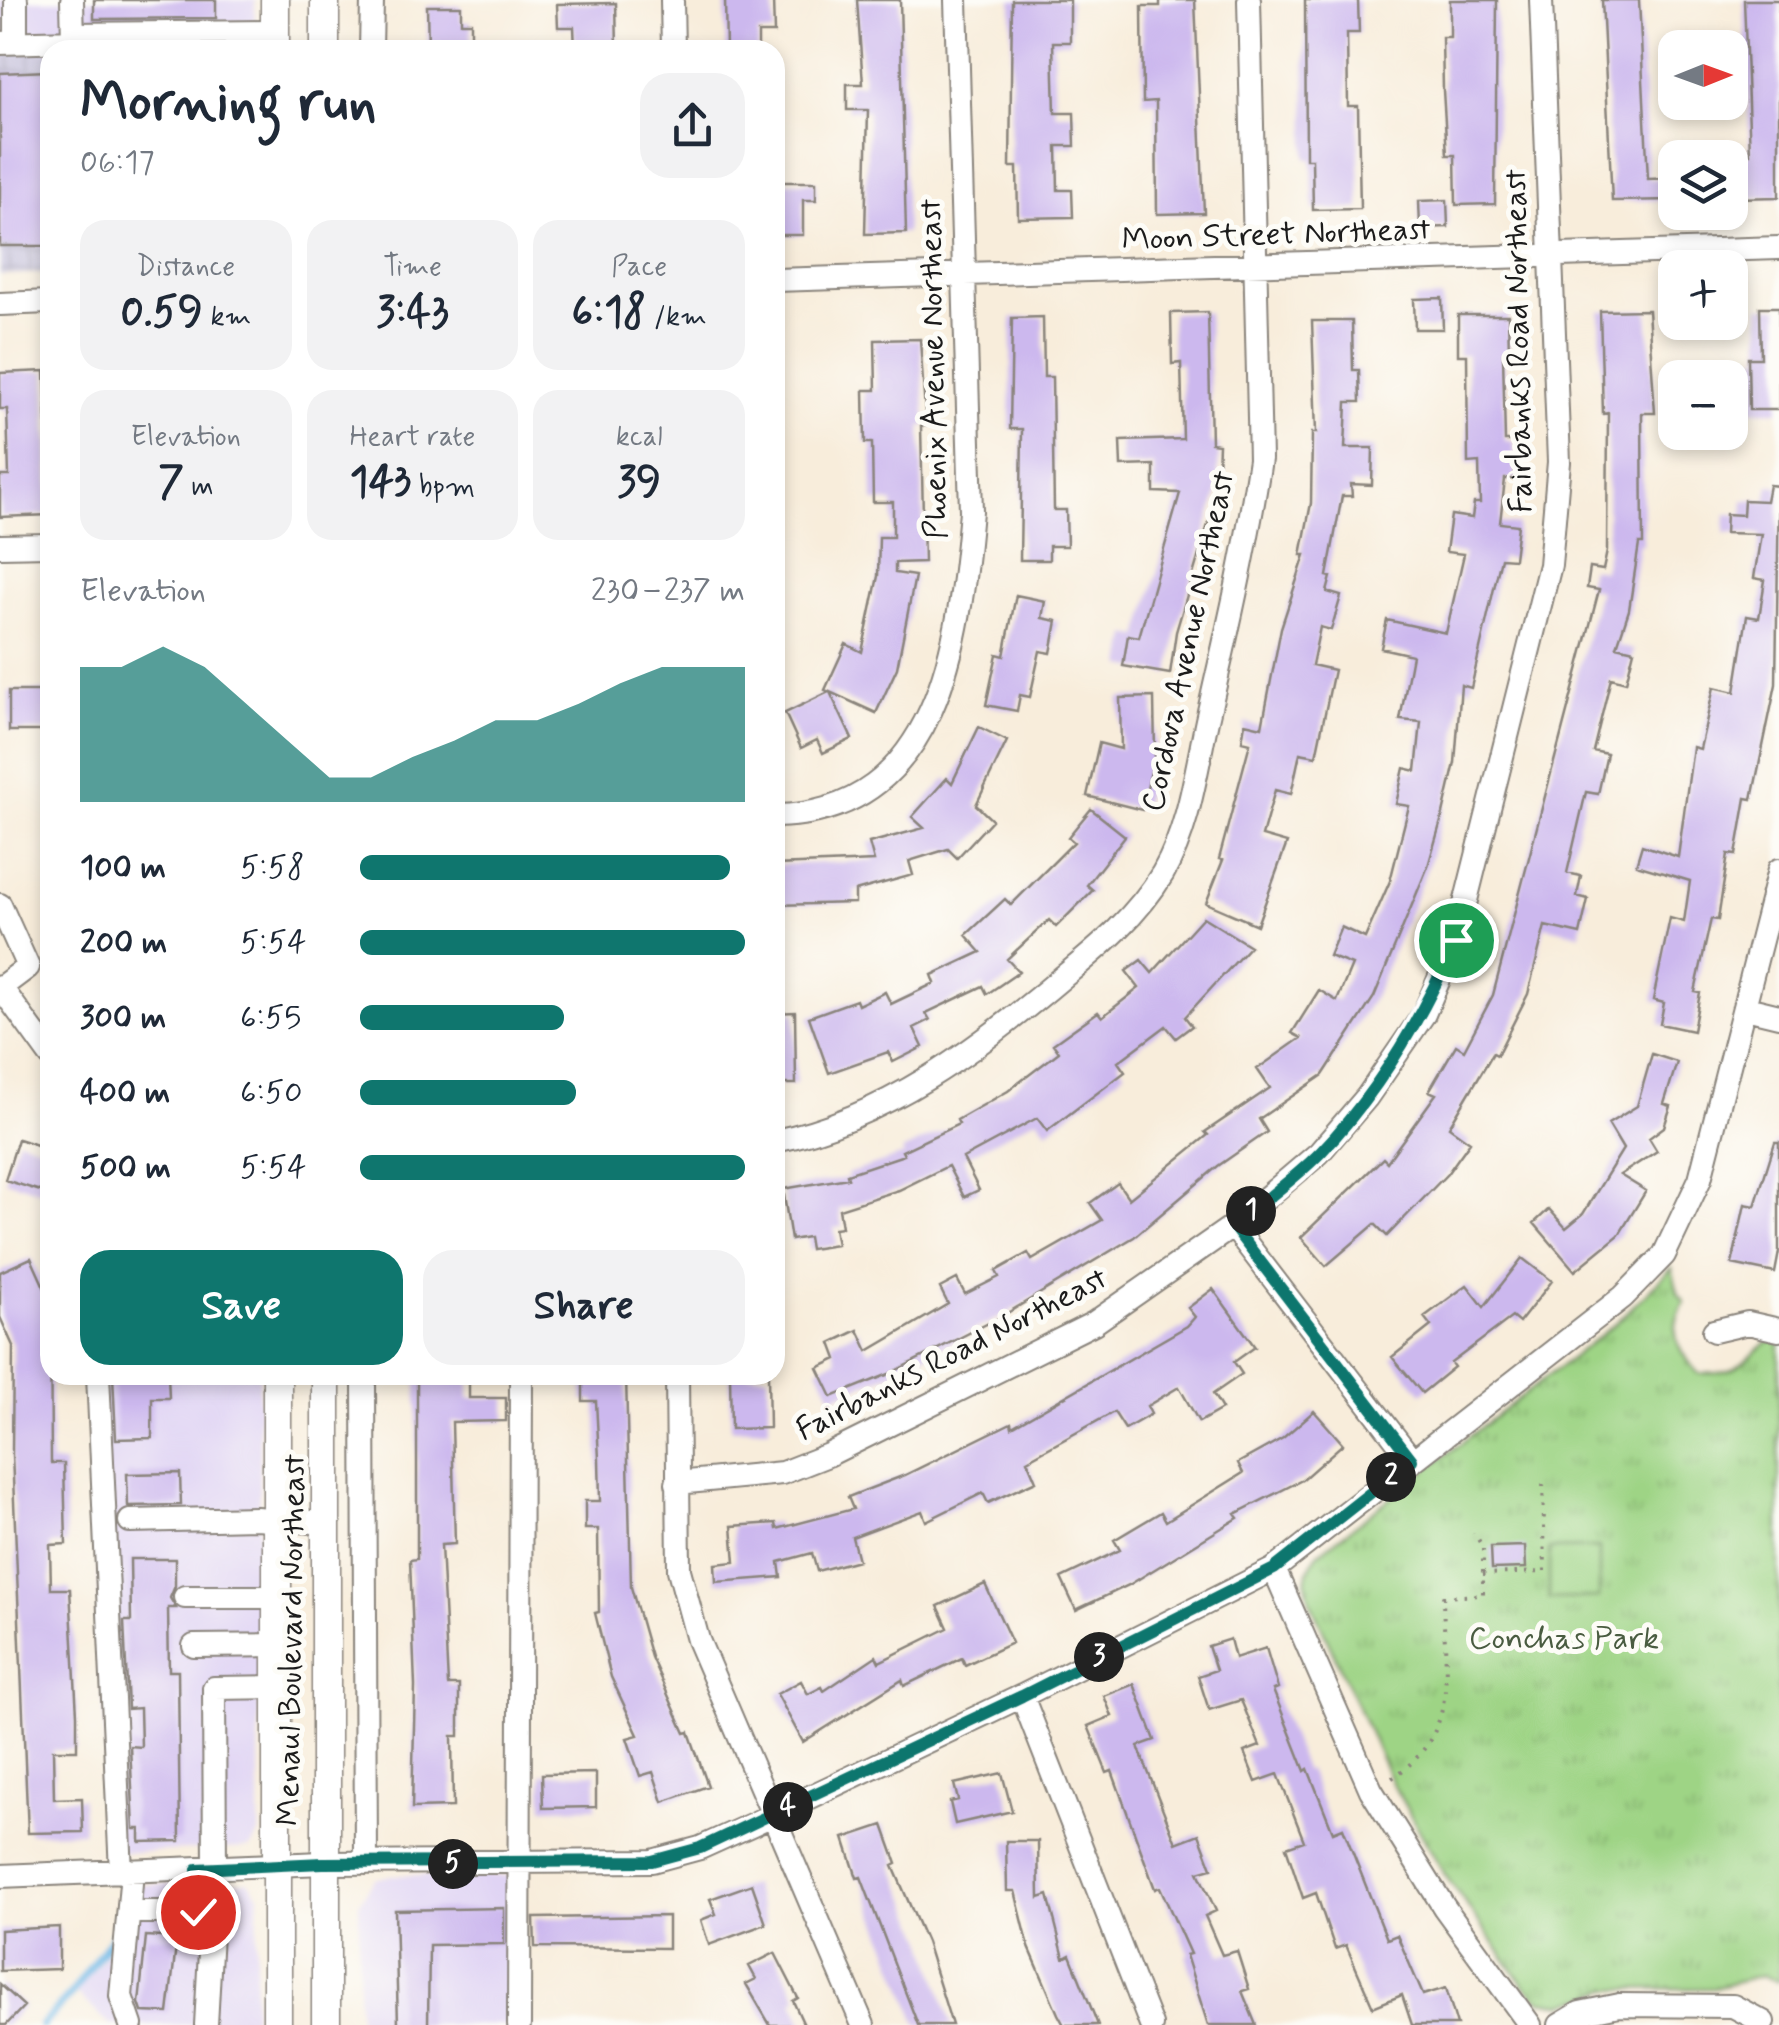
<!DOCTYPE html>
<meta charset="utf-8">
<style>
:root{--surface:#fff;--page:#f2f2f3;--text:#1f2937;--muted:#747a83;--accent:#0f766e}
body{margin:0;font-family:Mynerve,sans-serif;background:var(--page);color:var(--text);height:100vh;display:flex;flex-direction:column;font-size:38px;white-space:nowrap}
*{box-sizing:border-box;margin:0}
p{font-size:32px;color:var(--muted)}
.icon{flex:none;width:55px;height:55px;fill:none;stroke:currentColor;stroke-width:2;stroke-linecap:round;stroke-linejoin:round}
.map{position:relative;flex:1;overflow:hidden}
.drawer{position:absolute;left:40px;top:40px;width:745px;height:1345px;display:flex;flex-direction:column;background:var(--surface);border-radius:30px;box-shadow:0 5px 15px #0003}
.drawer>*{flex:none}
.needle{width:65px;rotate:89deg}
.tools{position:absolute;left:1658px;top:30px;display:grid;gap:20px}
.tools a{display:grid;place-items:center;width:90px;height:90px;border-radius:20px;background:var(--surface);box-shadow:0 5px 15px #0003;font-size:50px}
.pin{position:absolute;display:grid;place-items:center;width:85px;height:85px;color:#fff;margin:-42px;border:5px solid #fff;border-radius:50%;box-shadow:0 2px 10px #0007}
.km{position:absolute;width:50px;height:50px;margin:-25px;border-radius:50%;background:#222;color:#fff;font-size:28px;line-height:50px;text-align:center}
.round{display:grid;place-items:center;flex:none;width:105px;height:105px;border-radius:30px;background:var(--page)}
.summary{display:flex;align-items:center;justify-content:space-between;height:170px;padding:0 40px}
h1{font-size:55px;font-weight:800;line-height:75px}
.stats{display:grid;grid-template-columns:repeat(3,1fr);gap:15px;height:170px;padding:10px 40px}
.stats div{display:grid;align-content:center;border-radius:25px;background:var(--page);text-align:center}
.stats b{font-size:42px;font-weight:800}
.stats small{font-size:28px;font-weight:400}
.stats p{font-size:28px}
.chart{height:280px;padding:20px 40px}
.chart p{display:flex;justify-content:space-between}
.chart svg{width:100%;height:180px;margin-top:10px;fill:var(--accent);opacity:.7}
.action{display:flex;gap:20px;margin-top:auto;padding:20px 40px}
.action a{flex:1;height:115px;border-radius:30px;background:var(--accent);color:#fff;font-size:40px;font-weight:800;line-height:115px;text-align:center}
.action a+a{background:var(--page);color:var(--text)}
ul{padding:0 40px;list-style:none;font-size:32px}
li{display:grid;grid-template-columns:160px 120px 1fr;align-items:center;height:75px}
li i{height:25px;border-radius:12px;background:var(--accent)}
.map>svg:first-child{display:block}
.built{fill:#e0d4f4}
.industrial{fill:url(#industrial-grid)}
.grass{fill:url(#grass-tufts);stroke:#5d7850;stroke-width:2.5}
.garden{fill:#9ed485;stroke:#5d7850;stroke-width:2.5}
.lines{fill:none;stroke-linecap:round;stroke-linejoin:round}
.stream{stroke:#6cb6e5;stroke-width:8}
.building{fill:#ccb8ee}
.minor-casing{stroke:#8a847c;stroke-width:26}
.major-casing{stroke:#8a847c;stroke-width:31}
.path{stroke:#8a847c;stroke-width:4;stroke-dasharray:2.5 8;stroke-linecap:butt}
.minor{stroke:#fff;stroke-width:22}
.major{stroke:#fff;stroke-width:28}
.route-casing{stroke:#fff;stroke-width:20}
.route{stroke:#0f766e;stroke-width:12}
.labels{text-anchor:middle;stroke-width:10;stroke-linejoin:round;paint-order:stroke}
.street-label{font-size:32px;fill:#1c1c1c;stroke:#fdfcf7}
.park-label{font-size:32px;fill:#4a5c41;stroke:#fdfcf7}
</style>
<div class="map">
<svg width="1779" height="2025" viewBox="0 0 1779 2025">
<defs>
<pattern id="industrial-grid" width="8" height="8" patternUnits="userSpaceOnUse" patternTransform="scale(2.5)"><rect width="8" height="8" fill="#c4c0db"/><path d="M0 4h8M4 0v8" fill="none" stroke="#a8a4bb"/></pattern>
<pattern id="grass-tufts" width="24" height="20" patternUnits="userSpaceOnUse" patternTransform="scale(2.5)"><rect width="24" height="20" fill="#9ed485"/><path d="M3 7l-1-3M5 7V3M7 7l1-3M15 17l-1-3M17 17v-4M19 17l1-3" fill="none" stroke="#88b572"/></pattern>
</defs>
<rect width="100%" height="100%" fill="#fdfcf7"/>
<filter id="ink" filterUnits="userSpaceOnUse"><feTurbulence type="fractalNoise" baseFrequency=".01" numOctaves="2"/><feDisplacementMap in="SourceGraphic" scale="20" xChannelSelector="R" yChannelSelector="G"/><feConvolveMatrix kernelMatrix="1 2 1 2 8 2 1 2 1" color-interpolation-filters="sRGB"/></filter>
<filter id="wash" filterUnits="userSpaceOnUse"><feTurbulence type="fractalNoise" baseFrequency=".0048" numOctaves="4" result="noise"/><feDisplacementMap in="SourceGraphic" scale="40" xChannelSelector="R" yChannelSelector="G"/><feGaussianBlur stdDeviation="2.25" result="paint"/><feColorMatrix in="noise" values="0 0 0 0 0 0 0 0 0 0 0 0 0 0 0 0 0 1.4 0 .05"/><feComposite in="paint" operator="in"/></filter>
<g filter="url(#wash)">
<rect width="100%" height="100%" fill="#f8eddb"/>
<path class="built" d="M0,0H255L254,50L0,53Z
M91,1375H259V1834L250,1848L109,1853Z
M392,1875L515,1876L514,2025H358L359,1902L375,1879Z
M249,1881L259,1895L253,2025H111L76,1994L125,1929L124,1885Z"/>
<path class="industrial" d="M50,51V273L0,275V53Z"/>
<path class="grass" d="M1672,1268L1678,1293L1685,1302C1667,1330 1677,1350 1698,1373C1739,1376 1738,1365 1768,1342H1779V1981L1762,1976L1714,1988L1609,1989L1564,2004L1540,2000L1524,1985L1445,1875L1393,1785L1310,1601C1304,1581 1305,1571 1318,1554L1614,1325Z"/>
<path class="garden" d="M1599,1548V1598L1549,1599V1549Z"/>
<g class="lines">
<path class="stream" d="M42,2025L73,1992L119,1927"/>
</g>
<g id="blocks">
<path class="building" d="M94,0H216V18L94,19Z
M725,0H773L774,33H758V50H726Z
M857,0H900L906,233L865,234L868,110H847V84H863Z
M1012,0H1070V42H1053L1055,113H1074L1075,146H1057L1058,190H1072L1073,217L1018,218L1017,167H1010Z
M1160,0H1195L1204,213L1157,214L1156,101L1143,102L1142,6H1160Z
M1305,0H1358L1359,33H1347L1348,106H1358L1360,209L1313,210L1312,159H1306Z
M1450,0H1497L1495,204L1456,205L1455,155H1447L1443,90L1442,37H1450Z
M1602,0H1639L1648,179L1675,178V200L1612,201Z
M1744,0H1779V197L1736,198V154H1750Z
M616,3L617,50H575L574,27H558L557,4Z
M427,6H461V22H471V48H428Z
M48,71V246H0V73Z
M775,182H816V200H803V235H775Z
M1447,200L1448,227L1420,228L1419,201Z
M1442,298L1443,329H1415L1414,299Z
M1760,307H1779V410H1749L1748,358H1761Z
M1648,310L1655,413H1642L1643,544H1639L1629,610L1617,646L1634,650L1626,682L1611,678L1593,751L1607,754L1598,794L1586,792L1567,873L1581,876L1577,896L1588,899L1580,934L1545,926L1528,994L1497,1055L1493,1053L1449,1127L1470,1142L1447,1174L1387,1236L1375,1224L1326,1266L1301,1237L1383,1158L1387,1162L1436,1094L1429,1091L1456,1045L1464,1050L1493,995L1599,590L1587,588L1590,568L1603,570L1607,551L1608,413L1603,414L1600,311Z
M1208,312L1211,443L1219,444L1217,494L1176,632L1170,674L1123,666L1128,635L1139,637L1180,493L1154,492V465L1121,466L1120,441L1183,439L1181,363L1172,364L1171,313Z
M1458,315H1508L1509,354H1503L1505,441H1514L1515,479H1505L1500,523L1518,525L1514,559L1501,558L1471,688L1461,685L1455,763L1443,814L1428,866L1374,997L1323,1075L1259,1119L1267,1132L1218,1166L1134,1237L1004,1315L889,1374L832,1397L818,1368L837,1359L831,1343L858,1330L868,1351L948,1304L940,1288L957,1279L965,1294L999,1277L996,1271L1028,1253L1032,1260L1102,1220L1090,1203L1118,1183L1129,1199L1208,1135L1205,1132L1270,1088L1257,1069L1301,1038L1292,1033L1319,990L1337,1001L1352,965L1329,956L1341,927L1365,938L1390,881L1409,806L1396,804L1404,768L1416,771L1421,722L1400,720L1412,655L1381,648L1387,620L1446,633L1464,554L1446,552L1451,515L1472,518L1474,503H1480L1479,462L1468,463L1467,355H1458Z
M1043,317L1044,377H1052L1054,510H1066L1067,546H1049V560H1020L1022,429H1010L1012,318Z
M1312,321H1352L1353,370H1359L1360,402H1347L1345,448H1373L1372,485L1351,484L1352,496H1342L1327,576L1331,577L1327,592L1341,596L1331,630L1320,627L1312,665L1334,670L1316,756L1300,753L1291,794L1275,790L1262,836L1287,843L1257,925L1206,903L1223,860L1219,859L1250,743L1242,741L1245,723L1262,727L1281,628L1305,555H1301L1311,503L1312,433H1316Z
M920,339L926,426H921L924,562L895,563V573L915,576L897,668L876,713L830,692L852,739L823,753L817,740L801,748L785,713L829,692L825,690L846,644L862,652L878,576L879,537H893V502H873L872,443H865L864,390H876L875,340Z
M45,371L50,515L0,517V476H9L7,409H0V373Z
M1769,485L1779,486L1776,684L1752,799L1746,798L1736,855L1728,854L1718,920L1711,919L1695,992L1700,993L1693,1031L1660,1024L1664,1003L1653,1000L1670,918L1684,922L1690,881L1636,865L1642,845L1678,857L1693,747L1700,749L1714,687L1735,692L1747,616L1759,618L1765,580L1754,578L1761,534L1725,533L1726,514L1743,515L1744,500L1766,501Z
M1016,595L1045,601L1042,618L1057,621L1051,653L1040,651L1030,697L1020,695L1017,711L986,705L997,654L1004,656Z
M9,691H50V731H9Z
M1154,697L1155,754L1142,810L1087,796L1099,743L1121,749L1120,698Z
M979,727L1007,741L976,805L992,820L957,858L948,849L909,861L913,875L855,891V903L775,905V865L874,861L869,843L924,828L912,817L947,778L952,783Z
M1091,809L1125,836L1087,885L1093,890L1056,927L1049,920L1007,959L1019,972L987,994L983,986L926,1013L930,1020L914,1028L923,1047L893,1062L888,1052L829,1073L809,1017L856,1000L858,1005L885,992L891,1004L935,983L932,975L981,952L966,935L1005,899L1011,905L1074,842L1068,837Z
M1203,917L1250,946L1185,1017L1192,1026L1176,1038L1166,1026L1118,1062L1125,1072L1047,1131L1037,1118L963,1158L979,1190L964,1197L948,1166L899,1190L839,1209L842,1227L834,1228L837,1245L810,1249L808,1237L791,1240L783,1189L848,1178L847,1174L904,1155L902,1151L959,1124L957,1120L1008,1091L1059,1052L1053,1044L1098,1012L1102,1017L1139,988L1126,971L1141,960L1152,973Z
M795,1012L796,1084H775V1013Z
M1652,1054L1677,1062L1664,1104L1671,1106L1664,1127L1649,1138L1657,1151L1620,1175L1646,1191L1619,1235L1575,1271L1534,1223L1549,1209L1566,1228L1583,1214L1623,1149L1608,1124L1637,1106Z
M18,1139L50,1149V1194L5,1180Z
M1775,1142H1779V1252L1775,1273L1732,1264L1745,1204L1755,1206Z
M31,1258L50,1300L51,1463H64L66,1544L50,1545L51,1589H70L77,1715V1750H53L54,1799L82,1798L83,1832L28,1833L12,1454L13,1346L0,1317V1272Z
M1522,1258L1552,1281L1519,1323L1512,1317L1451,1363L1454,1367L1422,1393L1392,1357L1431,1326L1424,1317L1467,1285L1484,1307Z
M1213,1289L1255,1347L1234,1362L1242,1374L1213,1394L1222,1409L1199,1422L1179,1387L1147,1406L1151,1414L1125,1429L1114,1412L1027,1460L1036,1481L988,1503L983,1493L926,1521L922,1511L852,1537L858,1560L817,1571L812,1553L779,1562L781,1577L716,1582L715,1564L735,1562L732,1526L776,1523L777,1529L853,1509L848,1497L905,1475L1011,1423L1012,1427L1187,1326L1195,1317L1188,1308Z
M113,1375H168L169,1398H152V1438L116,1439Z
M417,1375H469V1398H506V1421L452,1422L455,1544L441,1545L448,1685H459V1736H452L453,1807L412,1808L415,1686L410,1560L417,1559Z
M583,1375H626L631,1587L651,1657L685,1733L689,1732L708,1786L663,1802L653,1772L640,1776L627,1738L638,1735L611,1677L595,1613L599,1612L598,1529H585V1501H600L599,1459L596,1401H583Z
M730,1375H768L769,1428L731,1429Z
M1314,1411L1343,1444L1302,1480L1235,1514L1238,1518L1129,1585L1076,1610L1061,1578L1120,1550L1114,1540L1161,1512L1166,1521L1243,1473L1238,1463L1283,1438Z
M180,1473L181,1505L128,1506L127,1474Z
M1525,1546L1526,1568L1492,1569L1491,1547Z
M130,1559H175V1586L170,1598L176,1608H168L169,1671H178L180,1841L140,1842V1829H134L130,1746L141,1747L140,1708L128,1709L124,1621H131Z
M985,1584L1012,1643L965,1665L962,1658L904,1686L902,1680L803,1742L777,1694L801,1681L808,1694L822,1687L824,1691L876,1656L879,1662L948,1628L938,1606Z
M1230,1639L1235,1658L1266,1648L1278,1688L1273,1690L1305,1771L1308,1769L1333,1832L1343,1828L1387,1939L1397,1935L1423,1995L1446,1988L1457,2025H1412L1402,1995L1373,2007L1346,1945L1335,1949L1316,1893L1303,1898L1286,1847L1304,1841L1278,1774L1256,1782L1244,1752L1260,1746L1241,1700L1209,1710L1198,1676L1216,1670L1208,1646Z
M1134,1684L1155,1740L1138,1746L1176,1843L1199,1834L1212,1868L1198,1872L1216,1911L1205,1916L1222,1955L1237,1951L1249,1989L1242,1991L1256,2025H1208L1186,1955L1190,1954L1160,1887L1155,1889L1112,1771L1107,1773L1088,1726L1112,1716L1104,1696Z
M596,1773V1807L543,1808L542,1774Z
M1002,1773L1012,1811L955,1824L950,1802L958,1800L954,1784Z
M883,1825L897,1864L893,1866L926,1942L952,2025H918L861,1877L857,1878L844,1838Z
M1006,1841H1038L1039,1898L1048,1895L1064,1958L1070,1955L1098,2025H1064L1058,2014L1029,1947L1015,1891H1007Z
M752,1884L766,1924L709,1945L701,1920L716,1914L710,1899Z
M504,1908V1944L429,1945L428,2025H398L395,1910Z
M668,1916V1948L535,1947L534,1918Z
M59,1927V1969L0,1971V1930Z
M146,1936L177,1938L168,2013L142,2012L139,2003Z
M775,1953L798,1998L793,2001L804,2025H770L746,1984L756,1979L749,1966Z
M0,1984L24,2006L6,2025H0Z"/>
</g>
</g>
<g filter="url(#ink)">
<use href="#blocks" fill-opacity="0" stroke="#8a847c" stroke-width="2.5"/>
<g class="lines">
<defs>
<path id="minor" d="M16,0V42
M672,0L673,50
M72,34L275,32
M0,43L73,41L72,0
M371,50L372,0
M775,280L1779,248
M0,304L50,302
M0,546L50,545
M775,816C940,814 960,638 971,511L956,0
M0,905L28,967L0,988
M0,986L50,1055
M1746,1008L1779,1016
M775,1141C885,1119 979,1048 1063,977C1100,947 1138,915 1163,873C1189,828 1196,771 1207,720C1227,633 1247,547 1260,459L1249,0
M1233,1226L1412,1460
M1714,1331L1748,1323L1779,1330
M98,1375L121,1872
M364,1375L366,1863
M677,1375L679,1570L698,1640L863,2025
M677,1483L782,1473L828,1455L1094,1323L1233,1226L1319,1153L1367,1097L1424,1014L1456,940L1550,565L1559,462L1541,0
M130,1521L256,1518L328,1523
M1274,1569L1371,1790L1444,1907L1530,2025
M185,1597H278
M194,1646L278,1645
M1022,1696L1151,2025
M215,1868L214,1688L278,1687
M197,1869L198,1912L211,1933L206,2025
M0,1876L323,1863L652,1861L700,1848L751,1825L1022,1696L1274,1569L1623,1297L1664,1255L1700,1179L1779,870
M130,1912H198
M131,2025L121,1996L132,1872
M519,2025L521,1375
M1560,2025L1580,2013L1619,2005L1733,2006L1763,2022"/>
<path id="major" d="M275,50V0
M325,50V0
M277,2025V1375
M326,2025V1375"/>
</defs>
<use href="#minor" class="minor-casing"/>
<use href="#major" class="major-casing"/>
<path class="path" d="M1483,1574L1545,1572L1543,1480
M1392,1778C1462,1732 1444,1670 1443,1597L1483,1595V1547L1474,1533"/>
<use href="#minor" class="minor"/>
<use href="#major" class="major"/>
</g>
</g>
<g class="lines" filter="url(#ink)">
<defs>
<path id="route" d="M198,1912L197,1869L323,1863L652,1861L700,1848L1022,1696L1274,1569L1412,1460L1233,1226C1262,1202 1295,1179 1321,1152C1380,1090 1422,1018 1456,940"/>
</defs>
<use href="#route" class="route-casing"/>
<use href="#route" class="route"/>
</g>
<g class="labels">
<g class="street-label">
<text transform="translate(1276 233) rotate(-2)" y="11">Moon Street Northeast</text>
<text transform="translate(1517 341) rotate(-91)" y="11">Fairbanks Road Northeast</text>
<text transform="translate(932 369) rotate(-91)" y="11">Phoenix Avenue Northeast</text>
<text transform="translate(1187 641) rotate(-78)" y="11">Cordova Avenue Northeast</text>
<text transform="translate(951 1353) rotate(-27)" y="11">Fairbanks Road Northeast</text>
<text transform="translate(290 1640) rotate(-89)" y="11">Menaul Boulevard Northeast</text>
</g>
<g class="park-label">
<text x="1564" y="1648">Conchas Park</text>
</g>
</g>
</svg>
<div class="tools">
<a><svg class="needle" viewBox="-14 -14 28 28"><path d="M0-13l5 13h-10z" fill="#e53935"/><path d="M0 13l5-13h-10z" fill="#747a83"/></svg></a>
<a><svg class="icon" aria-label="layers" viewBox="0 0 24 24"><path d="M12 4l9 5-9 5-9-5zM3 14l9 5 9-5"/></svg></a>
<a>+</a>
<a>−</a>
</div>
<div class="pin" style="left:1456px;top:940px;background:#1e9e55"><svg class="icon" aria-label="arrive" viewBox="0 0 24 24"><path d="M6 21V4h12l-3 4 3 4H6"/></svg></div>
<div class="pin" style="left:198px;top:1912px;background:#d93025"><svg class="icon" aria-label="check" viewBox="0 0 24 24"><path d="M5 12l5 5 9-10"/></svg></div>
<b class="km" style="left:1251px;top:1211px">1</b>
<b class="km" style="left:1391px;top:1477px">2</b>
<b class="km" style="left:1099px;top:1657px">3</b>
<b class="km" style="left:788px;top:1807px">4</b>
<b class="km" style="left:453px;top:1864px">5</b>
<section class="drawer">
<div class="summary"><div><h1>Morning run</h1><p>06:17</p></div><a class="round"><svg class="icon" aria-label="share" viewBox="0 0 24 24"><path d="M12 15V3M7 8l5-5 5 5M5 13v7h14v-7"/></svg></a></div>
<div class="stats">
<div><p>Distance</p><b>0.59<small> km</small></b></div>
<div><p>Time</p><b>3:43</b></div>
<div><p>Pace</p><b>6:18<small> /km</small></b></div>
</div>
<div class="stats">
<div><p>Elevation</p><b>7<small> m</small></b></div>
<div><p>Heart rate</p><b>143<small> bpm</small></b></div>
<div><p>kcal</p><b>39</b></div>
</div>
<div class="chart"><p><span>Elevation</span>230–237 m</p>
<svg viewBox="0 0 160 44" preserveAspectRatio="none"><path d="M0 44V11L10 11L20 6L30 11L40 20L50 29L60 38L70 38L80 33L90 29L100 24L110 24L120 20L130 15L140 11L150 11L160 11V44z"/></svg>
</div>
<ul>
<li><b>100 m</b>5:58<i style="width:96%"></i></li>
<li><b>200 m</b>5:54<i style="width:100%"></i></li>
<li><b>300 m</b>6:55<i style="width:53%"></i></li>
<li><b>400 m</b>6:50<i style="width:56%"></i></li>
<li><b>500 m</b>5:54<i style="width:100%"></i></li>
</ul>
<div class="action"><a>Save</a><a>Share</a></div>
</section>
</div>
